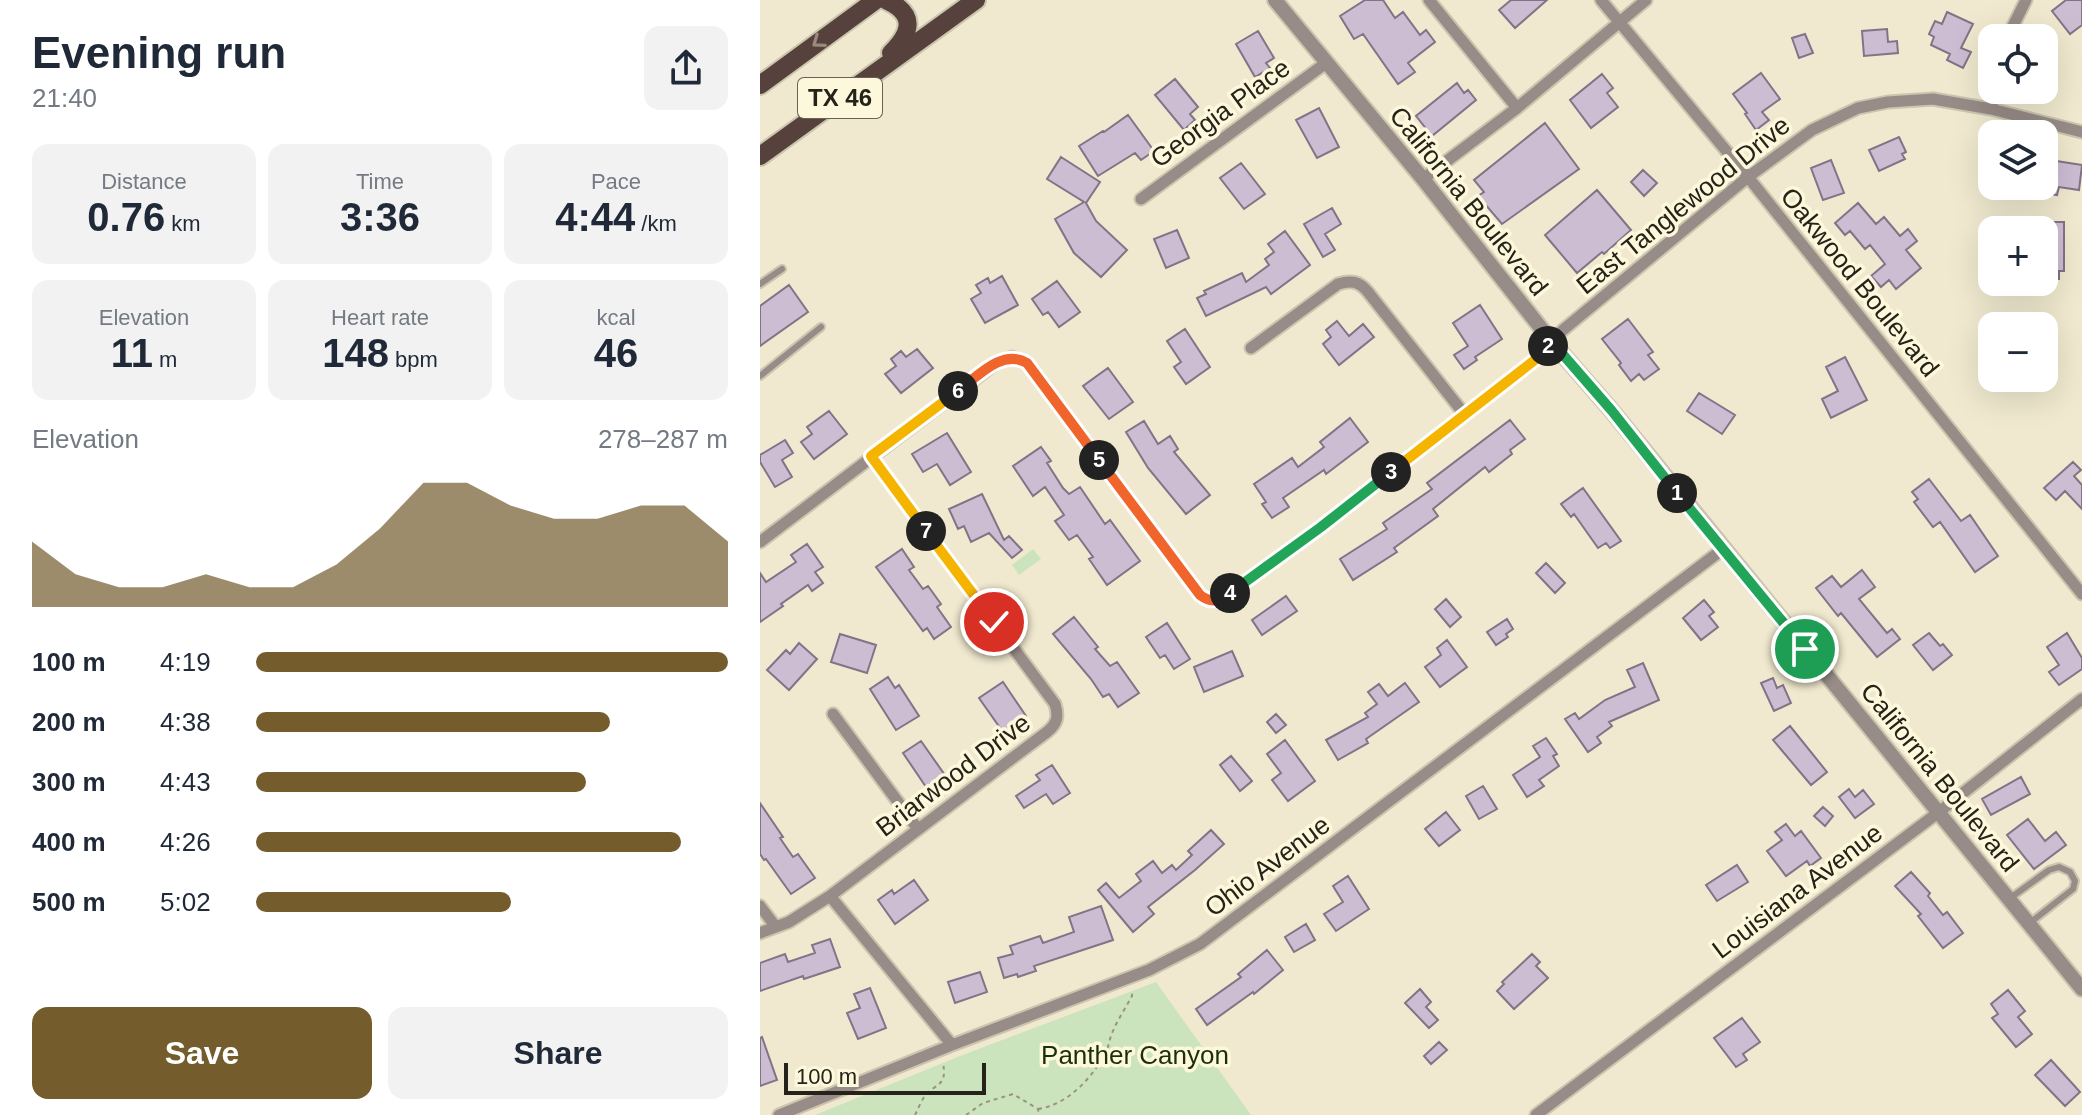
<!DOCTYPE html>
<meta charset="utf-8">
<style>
:root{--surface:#fff;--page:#f2f2f3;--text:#1f2937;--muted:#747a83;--accent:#755c2d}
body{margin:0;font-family:Helvetica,sans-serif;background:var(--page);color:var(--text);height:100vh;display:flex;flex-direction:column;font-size:30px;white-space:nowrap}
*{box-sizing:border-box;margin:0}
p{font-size:26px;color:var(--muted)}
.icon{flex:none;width:44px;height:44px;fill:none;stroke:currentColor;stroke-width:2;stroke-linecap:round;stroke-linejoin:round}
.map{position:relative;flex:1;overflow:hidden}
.drawer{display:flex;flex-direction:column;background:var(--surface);width:760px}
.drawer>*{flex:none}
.tools{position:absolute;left:1218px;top:24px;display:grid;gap:16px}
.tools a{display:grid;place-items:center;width:80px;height:80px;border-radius:16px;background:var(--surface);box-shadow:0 8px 32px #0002;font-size:40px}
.scale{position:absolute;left:24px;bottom:20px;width:202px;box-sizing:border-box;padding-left:8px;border:4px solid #252319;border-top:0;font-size:22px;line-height:28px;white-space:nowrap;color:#252319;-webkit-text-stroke:6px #fdf7dc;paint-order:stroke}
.pin{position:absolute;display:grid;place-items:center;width:68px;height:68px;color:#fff;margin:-34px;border:4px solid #fff;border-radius:50%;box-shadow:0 2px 8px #0007}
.km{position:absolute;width:40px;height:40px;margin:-20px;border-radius:50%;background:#222;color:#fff;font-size:22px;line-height:40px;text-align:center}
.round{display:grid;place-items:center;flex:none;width:84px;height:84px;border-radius:16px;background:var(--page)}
.summary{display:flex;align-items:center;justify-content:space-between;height:136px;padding:0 32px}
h1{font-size:44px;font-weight:800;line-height:60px}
.stats{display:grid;grid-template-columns:repeat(3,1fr);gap:12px;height:136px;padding:8px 32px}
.stats div{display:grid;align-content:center;border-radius:16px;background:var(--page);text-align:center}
.stats b{font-size:40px;font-weight:800}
.stats small{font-size:22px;font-weight:400}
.stats p{font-size:22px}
.chart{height:224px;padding:16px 32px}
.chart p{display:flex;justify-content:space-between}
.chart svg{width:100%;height:144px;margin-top:8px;fill:var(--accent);opacity:.7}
.button{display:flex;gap:16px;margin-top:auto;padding:16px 32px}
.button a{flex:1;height:92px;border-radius:16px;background:var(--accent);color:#fff;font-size:32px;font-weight:800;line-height:92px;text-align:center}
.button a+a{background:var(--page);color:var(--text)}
ul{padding:0 32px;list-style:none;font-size:26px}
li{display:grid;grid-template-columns:128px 96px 1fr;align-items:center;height:60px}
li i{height:20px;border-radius:10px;background:var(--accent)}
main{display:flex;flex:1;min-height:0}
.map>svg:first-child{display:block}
.green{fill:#cce4bd}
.building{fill:#cdbdd3;stroke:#827387;stroke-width:2}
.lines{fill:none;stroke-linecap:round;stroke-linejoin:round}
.service-casing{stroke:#cbc5ae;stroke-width:10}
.minor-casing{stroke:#cbc5ae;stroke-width:15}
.tertiary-casing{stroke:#cbc5ae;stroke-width:18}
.primary-casing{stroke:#cbc5ae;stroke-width:22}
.path{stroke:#999481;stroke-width:2;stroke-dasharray:4 4;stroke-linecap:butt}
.service{stroke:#988c88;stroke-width:6}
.minor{stroke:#988c88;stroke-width:11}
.tertiary{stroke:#988c88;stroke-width:14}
.primary{stroke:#56413c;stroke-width:18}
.oneway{stroke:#998a7c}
.split-1-casing{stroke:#fff;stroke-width:16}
.split-2-casing{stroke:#fff;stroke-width:16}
.split-3-casing{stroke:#fff;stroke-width:16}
.split-4-casing{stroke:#fff;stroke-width:16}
.split-5-casing{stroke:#fff;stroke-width:16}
.split-6-casing{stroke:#fff;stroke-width:16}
.split-7-casing{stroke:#fff;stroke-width:16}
.split-8-casing{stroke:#fff;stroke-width:16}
.split-1{stroke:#22a559;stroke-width:10}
.split-2{stroke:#22a559;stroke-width:10}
.split-3{stroke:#f5b400;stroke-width:10}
.split-4{stroke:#22a559;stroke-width:10}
.split-5{stroke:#f0652b;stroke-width:10}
.split-6{stroke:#f0652b;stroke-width:10}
.split-7{stroke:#f5b400;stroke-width:10}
.split-8{stroke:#f5b400;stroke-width:10}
.labels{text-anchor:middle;stroke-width:7;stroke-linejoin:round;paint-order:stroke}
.shield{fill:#fdf7dc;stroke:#666354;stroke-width:2}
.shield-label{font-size:24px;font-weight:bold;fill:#252319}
.street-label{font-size:26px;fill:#252319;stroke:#fdf7dc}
.park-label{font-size:26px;fill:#1b300a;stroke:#fdf7dc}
</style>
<main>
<section class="drawer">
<div class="summary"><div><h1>Evening run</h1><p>21:40</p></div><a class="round"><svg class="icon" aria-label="share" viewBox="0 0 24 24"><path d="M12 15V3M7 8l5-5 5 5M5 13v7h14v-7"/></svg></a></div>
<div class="stats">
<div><p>Distance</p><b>0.76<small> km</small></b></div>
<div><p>Time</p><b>3:36</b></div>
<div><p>Pace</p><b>4:44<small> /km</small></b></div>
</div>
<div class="stats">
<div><p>Elevation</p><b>11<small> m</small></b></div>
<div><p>Heart rate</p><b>148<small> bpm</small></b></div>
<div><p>kcal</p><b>46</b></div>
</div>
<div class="chart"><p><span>Elevation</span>278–287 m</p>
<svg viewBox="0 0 160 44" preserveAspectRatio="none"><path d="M0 44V24L10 34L20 38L30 38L40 34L50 38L60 38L70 31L80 20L90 6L100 6L110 13L120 17L130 17L140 13L150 13L160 24V44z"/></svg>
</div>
<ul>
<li><b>100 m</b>4:19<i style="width:100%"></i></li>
<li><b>200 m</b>4:38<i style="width:75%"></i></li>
<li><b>300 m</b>4:43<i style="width:70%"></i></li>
<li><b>400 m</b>4:26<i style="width:90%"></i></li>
<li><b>500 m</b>5:02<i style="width:54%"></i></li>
</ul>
<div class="button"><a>Save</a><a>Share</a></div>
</section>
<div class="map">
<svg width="1322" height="1115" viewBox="0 0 1322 1115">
<rect width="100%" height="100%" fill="#f0e9cf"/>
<path class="green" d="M273,549L281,559L259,575L252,565Z
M396,982L491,1115H55L200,1056Z"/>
<path class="building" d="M605,0H623L635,18L643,12L660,35L666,30L675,42L648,63L655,72L638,84L603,34L594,39L580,16Z
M751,0H787L755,28L739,10Z
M1306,0H1322V25L1310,34L1292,11Z
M1187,12L1213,24L1201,48L1211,52L1203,68L1187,60L1190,54L1171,45L1174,37L1169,34L1175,21L1182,24Z
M1127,29L1128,42L1137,41L1138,53L1104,56L1102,31Z
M498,31L514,58L506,63L510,68L495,77L476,44Z
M1045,34L1053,53L1039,58L1032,38Z
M1001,73L1020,99L1002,112L1009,120L996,130L985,114L987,113L973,94Z
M842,74L853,88L847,93L858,107L831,128L810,100Z
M415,79L438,107L430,114L435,120L424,130L395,95Z
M697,83L704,93L708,90L716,100L672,136L656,116Z
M559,108L579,147L557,158L536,120Z
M368,115L394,151L381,160L375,153L338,176L319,146L343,131L344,132Z
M785,123L819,169L742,224L718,196L724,192L714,180Z
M1139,137L1146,152L1142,154L1145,159L1119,171L1109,150Z
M301,157L340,182L326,203L336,221L367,250L341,277L314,253L295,219L324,202L287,179Z
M1284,159L1322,165L1319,190L1299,187L1297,195L1284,193Z
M1071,160L1084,193L1063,200L1051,168Z
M481,163L505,194L484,209L460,178Z
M883,170L897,183L884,196L871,182Z
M837,190L871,230L844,254L842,252L817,273L785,235Z
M1098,203L1116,224L1124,217L1140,236L1148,229L1157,241L1146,250L1161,268L1136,289L1129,280L1121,287L1111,276L1125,264L1110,245L1105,249L1090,231L1085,235L1075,223Z
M572,208L581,224L565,234L575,250L563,257L544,224Z
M1284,222H1304V271H1299V279H1284Z
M417,230L429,258L406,268L394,239Z
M525,231L550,265L511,294L506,287L446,316L437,298L446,294L444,291L482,273L486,282L509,265L505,259L514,252L508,244Z
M242,276L258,305L225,323L211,299L221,293L216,285L228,278L230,283Z
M297,281L320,312L299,327L288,312L283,315L272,299Z
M29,285L48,312L0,346V306Z
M720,305L742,339L715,357L717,360L704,369L694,355L708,346L693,323Z
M868,319L893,352L888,355L899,369L884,380L879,374L871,381L859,365L861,363L842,339Z
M577,321L589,336L603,324L614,337L579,365L563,344L571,337L566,330Z
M425,329L450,367L426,384L414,367L421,362L407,341Z
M157,349L173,368L141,393L125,374L136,366L131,359L141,351L146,357Z
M1085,357L1107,400L1071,418L1062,399L1078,391L1066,367Z
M348,368L373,402L349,419L323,386Z
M939,393L975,415L962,434L927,411Z
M69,411L87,434L54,459L41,442L52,434L47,427Z
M590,418L608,442L566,474L564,470L523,498L529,507L512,518L502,504L506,502L494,484L532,458L538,467L564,447L560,442Z
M750,420L765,439L750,450L752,454L729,472L725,467L673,509L678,516L634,548L637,552L593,580L580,559L627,529L623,523L672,489L667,483Z
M384,421L398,444L410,436L418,449L414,452L450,495L426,514L388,468L366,432Z
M187,433L211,472L190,485L177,464L163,472L152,454Z
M25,440L33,453L22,460L32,477L15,487L0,462V455Z
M281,447L291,461L287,463L303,488L309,494L320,487L345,524L350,520L380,561L347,585L329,559L333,557L317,535L309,540L295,521L304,515L285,487L273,496L253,466Z
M1313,462L1321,470L1314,476L1322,485V509L1305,491L1296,500L1284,488Z
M1169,479L1201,521L1210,515L1238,556L1215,572L1180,522L1173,527L1154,502L1158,499L1152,492Z
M823,488L861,541L850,548L846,543L838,548L814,514L811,517L801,504Z
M222,494L244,540L249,536L262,550L252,558L229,533L211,542L204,526L198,529L189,509Z
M47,544L63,567L55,572L63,583L52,591L48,585L21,604L23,606L0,622V573L6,582L36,562L31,555Z
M142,549L154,567L149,570L163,589L168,586L181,604L177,607L191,627L174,639L167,628L163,631L116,567Z
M786,563L805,583L795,593L776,573Z
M1102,570L1115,587L1099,599L1127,633L1132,629L1140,639L1117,657L1081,613L1078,616L1056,588L1072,576L1081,587Z
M526,596L537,611L502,635L492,620Z
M686,599L701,617L690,627L675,609Z
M944,600L954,612L949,616L958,627L941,640L923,618Z
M314,617L338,647L335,649L350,666L357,662L379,693L358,707L349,694L343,697L331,679L293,634Z
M747,619L753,629L746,634L748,637L736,645L727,632Z
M407,623L430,659L414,669L405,655L400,658L386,637Z
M1169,633L1180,646L1183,644L1192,655L1173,670L1153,645Z
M1307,633L1322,658V669L1299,685L1289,672L1299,665L1287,647Z
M80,634L116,645L107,673L71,662Z
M687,640L707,667L680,687L665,667L681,655L677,648Z
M39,643L57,659L29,690L7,670L26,650L30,654Z
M472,651L483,676L444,692L434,667Z
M883,663L899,700L849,722L852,726L837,737L841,743L828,752L805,719L815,713L819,719L845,700L875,687L867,670Z
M128,677L135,688L139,685L159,716L136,730L110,689Z
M1013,678L1017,688L1023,685L1031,703L1014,711L1001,683Z
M243,682L266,716L243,732L219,698Z
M645,683L659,702L606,739L608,743L578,760L566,740L608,717L605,713L617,704L608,692L619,684L628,696Z
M516,714L526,725L516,733L507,722Z
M1030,726L1067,772L1051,785L1013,740Z
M786,738L797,754L793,756L799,766L779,780L784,786L767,797L753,775L780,757L773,746Z
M525,740L555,781L528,801L512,780L521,773L507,754Z
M161,741L187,778L168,790L143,753Z
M471,756L492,781L480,791L460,765Z
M292,765L310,793L293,804L286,794L264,808L256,796L280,780L276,775Z
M1261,777L1270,794L1231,815L1222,799Z
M723,786L737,809L719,819L706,796Z
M1089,789L1095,797L1103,790L1114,804L1095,818L1079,797Z
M0,803L23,837L20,838L33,857L38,854L55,878L31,894L6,859L4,860L0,854Z
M1063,807L1073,816L1065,826L1054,816Z
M686,812L700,830L679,846L665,829Z
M1268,819L1285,841L1296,832L1306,845L1274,869L1247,835Z
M1026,824L1035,836L1041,831L1061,858L1050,866L1047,861L1026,876L1007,851L1022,840L1015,832Z
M451,830L464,844L435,870L388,907L394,914L373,932L338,890L346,883L359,898L381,881L376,874L393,861L402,873L412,865L416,870L432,855L428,851Z
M977,865L988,882L957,901L946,885Z
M1151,872L1170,893L1168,896L1183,915L1187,912L1203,933L1183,948L1158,916L1161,914L1135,886Z
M588,876L609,909L576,931L564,914L583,902L573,886Z
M154,880L168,900L135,924L118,900L132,890L134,894Z
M341,906L353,940L274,966L276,971L258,977L257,974L244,978L238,958L253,954L250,946L280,936L283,943L314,932L309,917Z
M546,924L555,940L534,952L525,937Z
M70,939L80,967L44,979L43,976L0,991V963L25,954L28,962L55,953L52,945Z
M507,950L523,970L494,994L493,992L447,1025L436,1009L481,977L478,974Z
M772,954L780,962L776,966L788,978L754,1009L737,991L744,984L742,982Z
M220,972L227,992L195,1003L188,982Z
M110,988L126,1028L98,1039L87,1013L100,1008L94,994Z
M660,989L671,1002L666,1007L678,1020L669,1028L645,1003Z
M1248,990L1265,1011L1258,1017L1272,1034L1256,1047L1232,1018L1238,1014L1231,1004Z
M982,1018L1000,1042L983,1054L987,1060L976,1067L954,1038Z
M2,1037L17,1080L0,1086V1038Z
M679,1042L687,1050L671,1064L664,1056Z
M1291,1060L1320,1092L1305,1106L1275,1075Z"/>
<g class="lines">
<defs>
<path id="service" d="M0,284L22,269
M0,376L61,327
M1249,899L1289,870L1299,867L1310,872L1315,881L1313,889L1271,922"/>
<path id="minor" d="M669,0L757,108
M841,0L988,177L1322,594
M1247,38L1266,0
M1231,109L1235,90
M663,179L757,108L886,0
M381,199L566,63
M491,348L578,284C591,280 599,281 608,292L705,415
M0,542L236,363L252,357L267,363L440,595C447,600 451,602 460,600L561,527L776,359L803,330L988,177L1052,130L1098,108L1128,102L1173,99L1231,109L1322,132
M73,714L158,829
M70,896L192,1045
M0,906L16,927
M0,933L29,922L70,896L287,732C297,724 299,717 295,704L111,456
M19,1115L192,1045L389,970L440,944L963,549
M776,1115L1179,812L1322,699"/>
<path id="tertiary" d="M515,0L663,179L792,342L852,411L1322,989"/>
<path id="primary" d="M126,0C156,14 152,32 131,53
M0,85L116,0
M0,156L216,0"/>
</defs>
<use href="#service" class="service-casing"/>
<use href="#minor" class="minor-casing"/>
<use href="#tertiary" class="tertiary-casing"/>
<use href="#primary" class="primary-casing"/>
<path class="path" d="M278,1109C307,1105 331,1079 345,1054C348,1049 349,1042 351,1036C356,1022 365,1009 372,996V990
M155,1115C158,1109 161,1101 165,1096C178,1081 187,1087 183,1062
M206,1115L223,1103L253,1094L278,1109L279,1115"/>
<use href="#service" class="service"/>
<use href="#minor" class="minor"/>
<use href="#tertiary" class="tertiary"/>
<use href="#primary" class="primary"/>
</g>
<defs><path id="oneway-chevron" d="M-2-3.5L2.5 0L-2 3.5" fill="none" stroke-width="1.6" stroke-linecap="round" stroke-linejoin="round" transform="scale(2)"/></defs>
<use class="oneway" href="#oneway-chevron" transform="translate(58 42) rotate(144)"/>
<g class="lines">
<defs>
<path id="split-1" d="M917,493L1045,649"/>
<path id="split-2" d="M788,346L792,342L852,411L917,493"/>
<path id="split-3" d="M631,472L776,359L788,346"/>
<path id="split-4" d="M470,593L561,527L631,472"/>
<path id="split-5" d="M339,460L440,595C452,604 459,601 470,593"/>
<path id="split-6" d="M198,391C217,377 242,348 267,363L339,460"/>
<path id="split-7" d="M166,531L111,456L198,391"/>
<path id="split-8" d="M166,531L234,622"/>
</defs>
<use href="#split-1" class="split-1-casing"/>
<use href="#split-2" class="split-2-casing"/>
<use href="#split-3" class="split-3-casing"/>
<use href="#split-4" class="split-4-casing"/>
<use href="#split-5" class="split-5-casing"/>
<use href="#split-6" class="split-6-casing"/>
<use href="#split-7" class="split-7-casing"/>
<use href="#split-8" class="split-8-casing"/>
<use href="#split-1" class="split-1"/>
<use href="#split-2" class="split-2"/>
<use href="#split-3" class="split-3"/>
<use href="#split-4" class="split-4"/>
<use href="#split-5" class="split-5"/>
<use href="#split-6" class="split-6"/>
<use href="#split-7" class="split-7"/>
<use href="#split-8" class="split-8"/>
</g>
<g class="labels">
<rect class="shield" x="38" y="78" width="84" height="40" rx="6"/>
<g class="shield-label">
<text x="80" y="106">TX 46</text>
</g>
<g class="street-label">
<text transform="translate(460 113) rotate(-36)" y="9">Georgia Place</text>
<text transform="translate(709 201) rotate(51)" y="9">California Boulevard</text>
<text transform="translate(923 205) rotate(-39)" y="9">East Tanglewood Drive</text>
<text transform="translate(1100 282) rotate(51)" y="9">Oakwood Boulevard</text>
<text transform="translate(193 775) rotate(-37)" y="9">Briarwood Drive</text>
<text transform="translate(1180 777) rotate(51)" y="9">California Boulevard</text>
<text transform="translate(507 866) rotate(-37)" y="9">Ohio Avenue</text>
<text transform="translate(1037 891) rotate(-37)" y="9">Louisiana Avenue</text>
</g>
<g class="park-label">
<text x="375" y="1064">Panther Canyon</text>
</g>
</g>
</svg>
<div class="tools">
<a><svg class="icon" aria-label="locate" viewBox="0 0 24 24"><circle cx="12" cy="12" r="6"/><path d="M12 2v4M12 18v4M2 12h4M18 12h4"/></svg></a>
<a><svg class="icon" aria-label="layers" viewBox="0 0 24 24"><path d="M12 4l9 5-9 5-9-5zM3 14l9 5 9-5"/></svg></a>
<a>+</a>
<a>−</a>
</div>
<div class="scale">100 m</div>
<div class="pin" style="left:1045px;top:649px;background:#1e9e55"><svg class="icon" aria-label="arrive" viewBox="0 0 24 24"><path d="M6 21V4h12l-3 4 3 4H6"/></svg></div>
<div class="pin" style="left:234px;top:622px;background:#d93025"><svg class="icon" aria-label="check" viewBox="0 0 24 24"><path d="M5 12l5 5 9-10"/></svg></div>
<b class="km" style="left:917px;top:493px">1</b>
<b class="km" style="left:788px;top:346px">2</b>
<b class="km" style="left:631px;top:472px">3</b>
<b class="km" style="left:470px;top:593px">4</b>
<b class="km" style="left:339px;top:460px">5</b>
<b class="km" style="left:198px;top:391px">6</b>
<b class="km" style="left:166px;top:531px">7</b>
</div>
</main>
